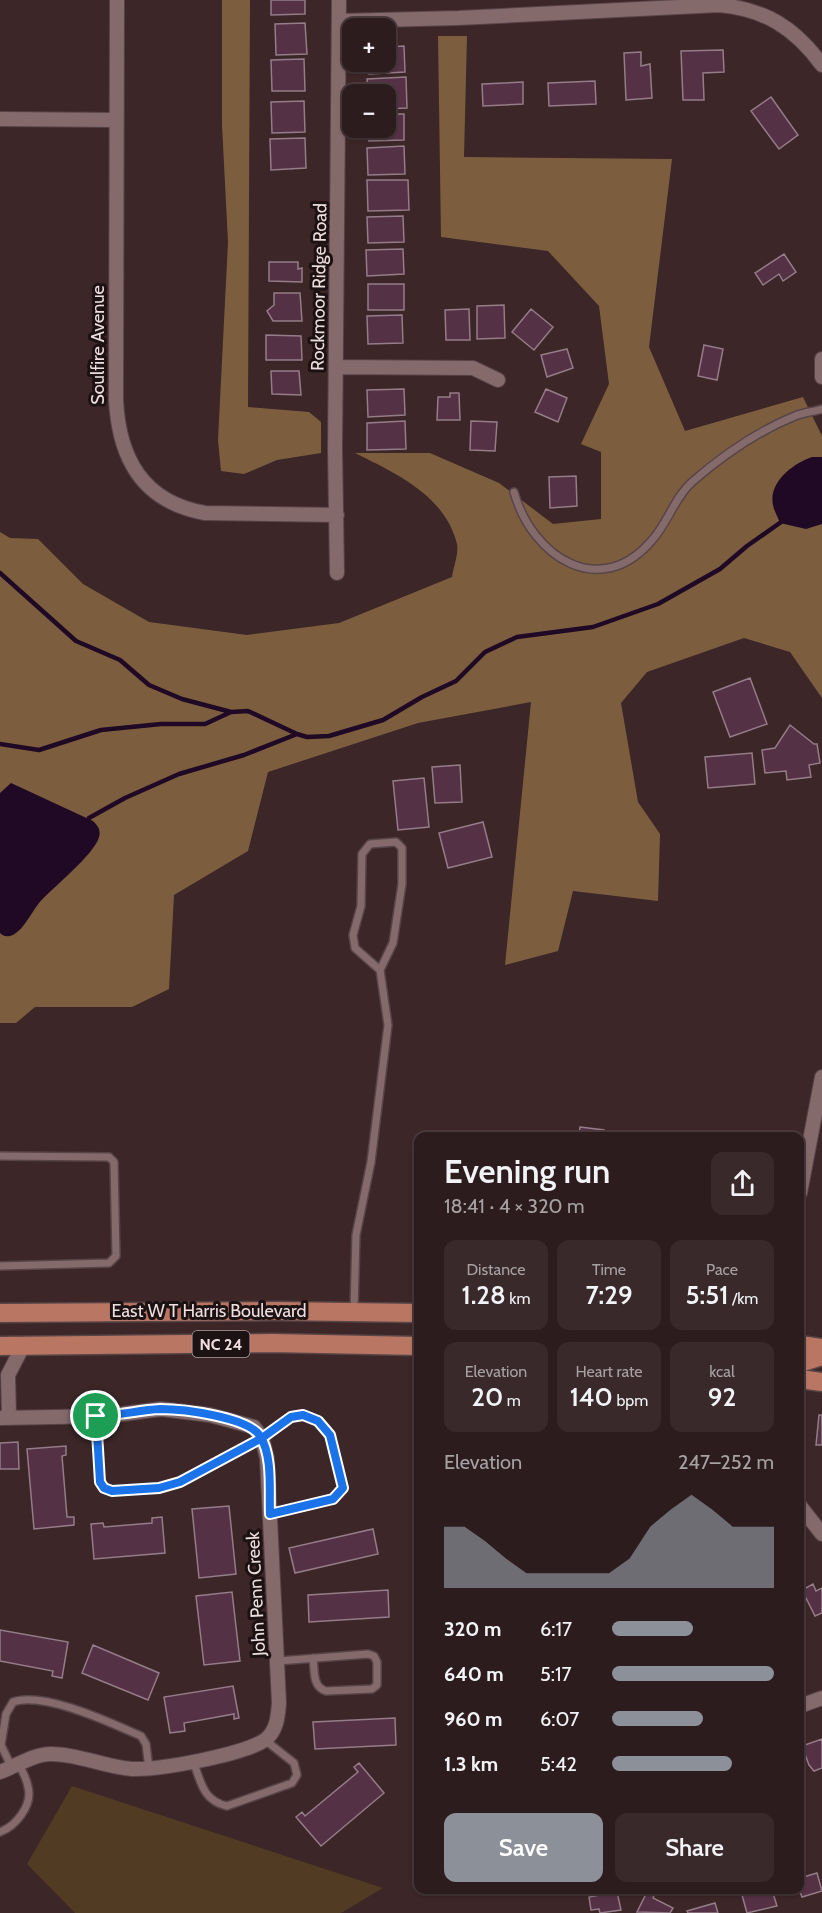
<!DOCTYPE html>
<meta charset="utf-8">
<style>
:root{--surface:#2d1c1e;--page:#39292b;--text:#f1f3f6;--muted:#a7a1a4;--line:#483a3c;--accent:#8c9099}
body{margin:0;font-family:Cabin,sans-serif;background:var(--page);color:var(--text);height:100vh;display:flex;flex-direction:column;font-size:22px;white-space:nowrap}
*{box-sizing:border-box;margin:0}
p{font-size:20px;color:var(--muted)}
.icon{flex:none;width:33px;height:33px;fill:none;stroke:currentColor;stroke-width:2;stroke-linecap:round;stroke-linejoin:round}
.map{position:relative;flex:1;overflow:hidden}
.drawer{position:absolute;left:414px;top:1132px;width:390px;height:762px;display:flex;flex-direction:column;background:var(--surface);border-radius:12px;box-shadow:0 2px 4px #0004,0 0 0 2px var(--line)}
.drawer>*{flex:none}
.fabs{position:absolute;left:342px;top:18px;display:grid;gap:12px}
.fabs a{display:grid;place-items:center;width:54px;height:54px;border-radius:12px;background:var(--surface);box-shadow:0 2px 4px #0004,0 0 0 2px var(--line);font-size:30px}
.pin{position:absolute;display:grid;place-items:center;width:51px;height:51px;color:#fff;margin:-26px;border:3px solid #fff;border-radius:50%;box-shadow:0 2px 6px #0007}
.round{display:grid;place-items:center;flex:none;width:63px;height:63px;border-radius:12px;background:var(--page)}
.summary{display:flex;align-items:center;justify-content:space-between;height:102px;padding:0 30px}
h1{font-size:33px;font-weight:600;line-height:45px}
.stats{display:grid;grid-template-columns:repeat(3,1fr);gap:9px;height:102px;padding:6px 30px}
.stats div{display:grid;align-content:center;border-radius:12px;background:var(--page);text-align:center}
.stats b{font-size:26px;font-weight:600}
.stats small{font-size:16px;font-weight:400}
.stats p{font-size:16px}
.chart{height:168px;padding:12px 30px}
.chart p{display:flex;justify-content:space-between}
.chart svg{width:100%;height:108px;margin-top:6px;fill:var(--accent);opacity:.7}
.cta{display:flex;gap:12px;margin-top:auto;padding:12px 30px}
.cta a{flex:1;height:69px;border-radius:12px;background:var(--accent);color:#fff;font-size:24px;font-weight:600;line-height:69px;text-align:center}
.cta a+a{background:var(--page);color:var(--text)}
ul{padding:0 30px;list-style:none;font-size:20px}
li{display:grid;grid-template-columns:96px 72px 1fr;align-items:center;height:45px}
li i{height:15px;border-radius:8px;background:var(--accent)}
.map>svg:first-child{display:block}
.green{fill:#513b23}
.forest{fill:#7c5e3f}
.water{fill:#1f0925}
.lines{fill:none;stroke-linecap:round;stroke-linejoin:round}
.stream{stroke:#1f0925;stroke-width:4.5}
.building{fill:#553145;stroke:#947c88;stroke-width:1.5}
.lane-casing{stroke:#574447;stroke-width:10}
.street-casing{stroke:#574447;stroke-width:16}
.primary-casing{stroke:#574447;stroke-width:21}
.lane{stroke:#856a6c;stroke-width:7}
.street{stroke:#856a6c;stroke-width:14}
.primary{stroke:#b97663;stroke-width:18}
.route-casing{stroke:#fff;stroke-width:12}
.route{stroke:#1a73e8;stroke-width:8}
.labels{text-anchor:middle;stroke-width:6;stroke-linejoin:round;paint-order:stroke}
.shield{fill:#1c1213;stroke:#afa1a2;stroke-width:1.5}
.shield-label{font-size:16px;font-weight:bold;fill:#eededf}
.street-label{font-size:18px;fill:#eededf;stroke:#1c1213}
</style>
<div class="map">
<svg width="822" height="1913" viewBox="0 0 822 1913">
<rect width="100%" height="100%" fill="#3c2628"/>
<path class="green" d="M72,1786L383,1888L341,1913H75L27,1864Z"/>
<path class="forest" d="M222,0H250L248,407L309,412L321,422V453L277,460L244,474L221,471L218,440L228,242L222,125Z
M438,36H467L464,157L672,159L649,347L685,431L803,397L822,436V698L790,652L744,638L647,672L621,703L638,802L660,834L658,901L573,891L558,951L505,965L531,702L418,723L268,772L248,851L174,895L169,989L132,1007H35L16,1023H0V532L10,538L38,539L83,584L149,622L247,635L339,623L452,577C453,568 459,553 457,544C445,495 395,473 355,453H430L499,483L553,524L601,519V452L581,444L609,384L599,306L548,251L441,237Z"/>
<path class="water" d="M812,457H822V524L806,529L780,523C778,517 774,511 773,505C768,482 794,463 812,457Z
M11,783L93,821C98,826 101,830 99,837C95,854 52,888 39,903C31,913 24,929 13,935C8,937 4,937 0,933V793Z"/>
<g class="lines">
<path class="stream" d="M0,573L76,641L120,660L149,685L182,699L231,712L248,711L297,734L307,737L329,736L383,720L422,697L456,681L485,652L517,637L593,627L658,604L720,569L747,546L784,520
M0,744L39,750L101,730L161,724H205L231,712
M89,818L125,798L179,774L244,755L297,734"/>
</g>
<path class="building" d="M271,0H305V14L271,15Z
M305,23L307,54L276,55L275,24Z
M404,46L405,72L369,74L368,62H386V47Z
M723,50L724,72L703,73L704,100H683L681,51Z
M641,52V66L650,64L652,98L626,100L624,53Z
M304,59L305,91H272L271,60Z
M406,77L407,108L386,109V94H368L367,79Z
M595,81L596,104L549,106L548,83Z
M523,82V104L483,106L482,84Z
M771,97L798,135L779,149L751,111Z
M304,101L305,132L272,133L271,102Z
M386,114H404V140L369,141L368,128H386Z
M305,138L306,168L271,170L270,139Z
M404,146L405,174L368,175L367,148Z
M367,180H408L409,210L368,211Z
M403,216L404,242L368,243L367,217Z
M403,249L404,274L367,276L366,250Z
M784,254L796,272L783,281L779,274L763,285L755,273Z
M269,262H298V269L302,268V282L269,281Z
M368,284H404V310H368Z
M274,293H300L302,321H273L267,311L274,305Z
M504,305L505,338L477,339V306Z
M469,309L470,340H446L445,310Z
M531,309L553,327L534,350L512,332Z
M402,315L403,343L368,344L367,316Z
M266,335L301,336L302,360H266Z
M704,345L723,349L717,380L698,376Z
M567,349L573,368L547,377L541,355Z
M271,371H299L301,395L272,394Z
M404,389L405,415L368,417L367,390Z
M546,389L567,398L558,422L535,412Z
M450,393H459L460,420H437L438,397H450Z
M405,421L406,449L367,450V423Z
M471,421L497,422L495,451L470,450Z
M576,476L577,506L550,508L549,477Z
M750,678L767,724L730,737L713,692Z
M790,725L814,744H817L820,763L809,765L811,777L787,780L786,771L765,773L762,750L775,748Z
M752,753L755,784L708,788L705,757Z
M460,765L462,802L435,803L432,767Z
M424,778L429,827L398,830L393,781Z
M483,822L492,857L448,868L439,833Z
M580,1127L604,1130L603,1137H579Z
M819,1415H822V1445H816Z
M18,1442L19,1469H0V1443Z
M66,1446V1455L62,1456L67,1517H74V1525L34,1529L27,1449Z
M229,1506L236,1574L199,1578L192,1509Z
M162,1517L165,1553L94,1559L91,1524L103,1523L104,1527L152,1523V1518Z
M373,1529L378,1554L295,1573L289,1548Z
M813,1584L816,1591L822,1588V1613L815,1616L802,1590Z
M388,1590L389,1617L309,1622L308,1595Z
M232,1592L240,1661L204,1665L196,1596Z
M0,1630L68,1642L62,1678L52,1676L53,1671L0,1661Z
M93,1645L159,1673L148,1700L82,1673Z
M233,1686L239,1718L234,1719V1714L184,1723L185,1731L170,1733L164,1697Z
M395,1718L396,1745L315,1749L313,1722Z
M822,1739V1768L814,1771L809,1765L802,1746Z
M359,1763L384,1793L321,1846L296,1817L302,1812L305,1816L358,1772L354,1767Z
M817,1873L822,1891L802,1897L800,1892L793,1894L792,1890H800V1878Z
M648,1890L656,1891L653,1898L673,1908L670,1913L637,1912Z
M758,1890H772L777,1906L747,1913L742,1895Z
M617,1892L621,1910L600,1913L599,1909L591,1910L589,1897Z
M715,1903L718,1913H688L687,1911Z"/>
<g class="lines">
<defs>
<path id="lane" d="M514,492C532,557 601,602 653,539C668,522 675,497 692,482C722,456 758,431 795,416C804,412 813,412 822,409
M0,1156L109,1157L114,1162L116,1256L109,1263L0,1266
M354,1311L356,1235L371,1162L388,1025L380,970L355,948L353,935L361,906L362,854L370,844L396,842L402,848V884L393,943L380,970
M96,1416L100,1482L104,1488L112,1491L159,1488L180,1482L262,1438L291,1417L303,1415L318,1421L330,1435L343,1488L333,1499L270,1514
M278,1661L368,1654L374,1656L377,1662V1685L372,1689L326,1691C312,1687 315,1671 313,1658
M193,1761C201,1782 203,1801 227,1806L292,1783L297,1775L294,1763L265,1740
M12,1768L1,1745L6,1714L13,1702C44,1691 111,1723 141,1736L146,1744L149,1769
M0,1832C16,1826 33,1805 28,1787C27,1779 22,1771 19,1764"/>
<path id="street" d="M117,0L116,400C119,459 143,502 205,513L337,515
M339,21L458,18L719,5C765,9 795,28 822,65
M0,119L116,120
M822,359V377
M336,367L473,368L498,380
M337,573L335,449L339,0
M800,1193L822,1077
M9,1417L8,1375L23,1346
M0,1418L107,1416L161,1409L210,1415L254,1427L262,1438L267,1458L279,1703C278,1716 277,1731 265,1740C242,1755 160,1770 132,1769C104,1767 79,1754 51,1754C34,1754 16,1766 0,1772
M800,1506L822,1534
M800,1706L822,1698"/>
<path id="primary" d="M0,1313L275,1311L418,1313
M800,1345L822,1348
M0,1346L272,1343L418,1346
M800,1363L822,1356
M800,1379L822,1382"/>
</defs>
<use href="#lane" class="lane-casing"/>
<use href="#street" class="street-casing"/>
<use href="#primary" class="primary-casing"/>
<use href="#lane" class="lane"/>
<use href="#street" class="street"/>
<use href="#primary" class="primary"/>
</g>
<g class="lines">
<defs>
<path id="route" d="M96,1416C118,1416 139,1410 160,1409C183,1409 248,1417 260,1436C273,1456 269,1491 270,1514L333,1499L343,1488L330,1435L318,1421L303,1415L291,1417L262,1438L180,1482L159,1488L112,1491L104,1488L100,1482L96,1416"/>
</defs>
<use href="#route" class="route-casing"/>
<use href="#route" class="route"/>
</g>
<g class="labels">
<rect class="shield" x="192.5" y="1331" width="57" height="26" rx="4.5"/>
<g class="shield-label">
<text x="221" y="1350">NC 24</text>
</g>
<g class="street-label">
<text transform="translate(319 287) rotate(-89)" y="6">Rockmoor Ridge Road</text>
<text transform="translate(98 345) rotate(-90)" y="6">Soulfire Avenue</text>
<text x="209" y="1317">East W T Harris Boulevard</text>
<text transform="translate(256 1594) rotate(-93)" y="6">John Penn Creek</text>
</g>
</g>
</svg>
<div class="fabs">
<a>+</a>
<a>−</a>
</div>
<div class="pin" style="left:96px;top:1416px;background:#1e9e55"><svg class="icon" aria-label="arrive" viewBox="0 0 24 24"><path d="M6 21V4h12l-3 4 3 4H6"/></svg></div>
<section class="drawer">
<div class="summary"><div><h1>Evening run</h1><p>18:41 · 4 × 320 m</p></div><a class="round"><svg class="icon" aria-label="share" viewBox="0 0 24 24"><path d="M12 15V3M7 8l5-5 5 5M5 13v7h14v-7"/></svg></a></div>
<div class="stats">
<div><p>Distance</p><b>1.28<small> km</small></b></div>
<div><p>Time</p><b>7:29</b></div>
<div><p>Pace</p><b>5:51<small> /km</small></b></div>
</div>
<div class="stats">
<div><p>Elevation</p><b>20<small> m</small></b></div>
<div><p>Heart rate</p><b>140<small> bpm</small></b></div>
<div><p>kcal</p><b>92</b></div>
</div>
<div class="chart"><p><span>Elevation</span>247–252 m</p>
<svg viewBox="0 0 160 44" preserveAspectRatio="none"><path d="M0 44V19L10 19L20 25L30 32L40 38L50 38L60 38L70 38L80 38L90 32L100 19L110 12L120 6L130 12L140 19L150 19L160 19V44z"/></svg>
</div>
<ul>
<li><b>320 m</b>6:17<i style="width:50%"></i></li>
<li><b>640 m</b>5:17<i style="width:100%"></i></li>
<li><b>960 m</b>6:07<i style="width:56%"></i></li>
<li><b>1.3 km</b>5:42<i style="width:74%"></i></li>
</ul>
<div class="cta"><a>Save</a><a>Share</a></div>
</section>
</div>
